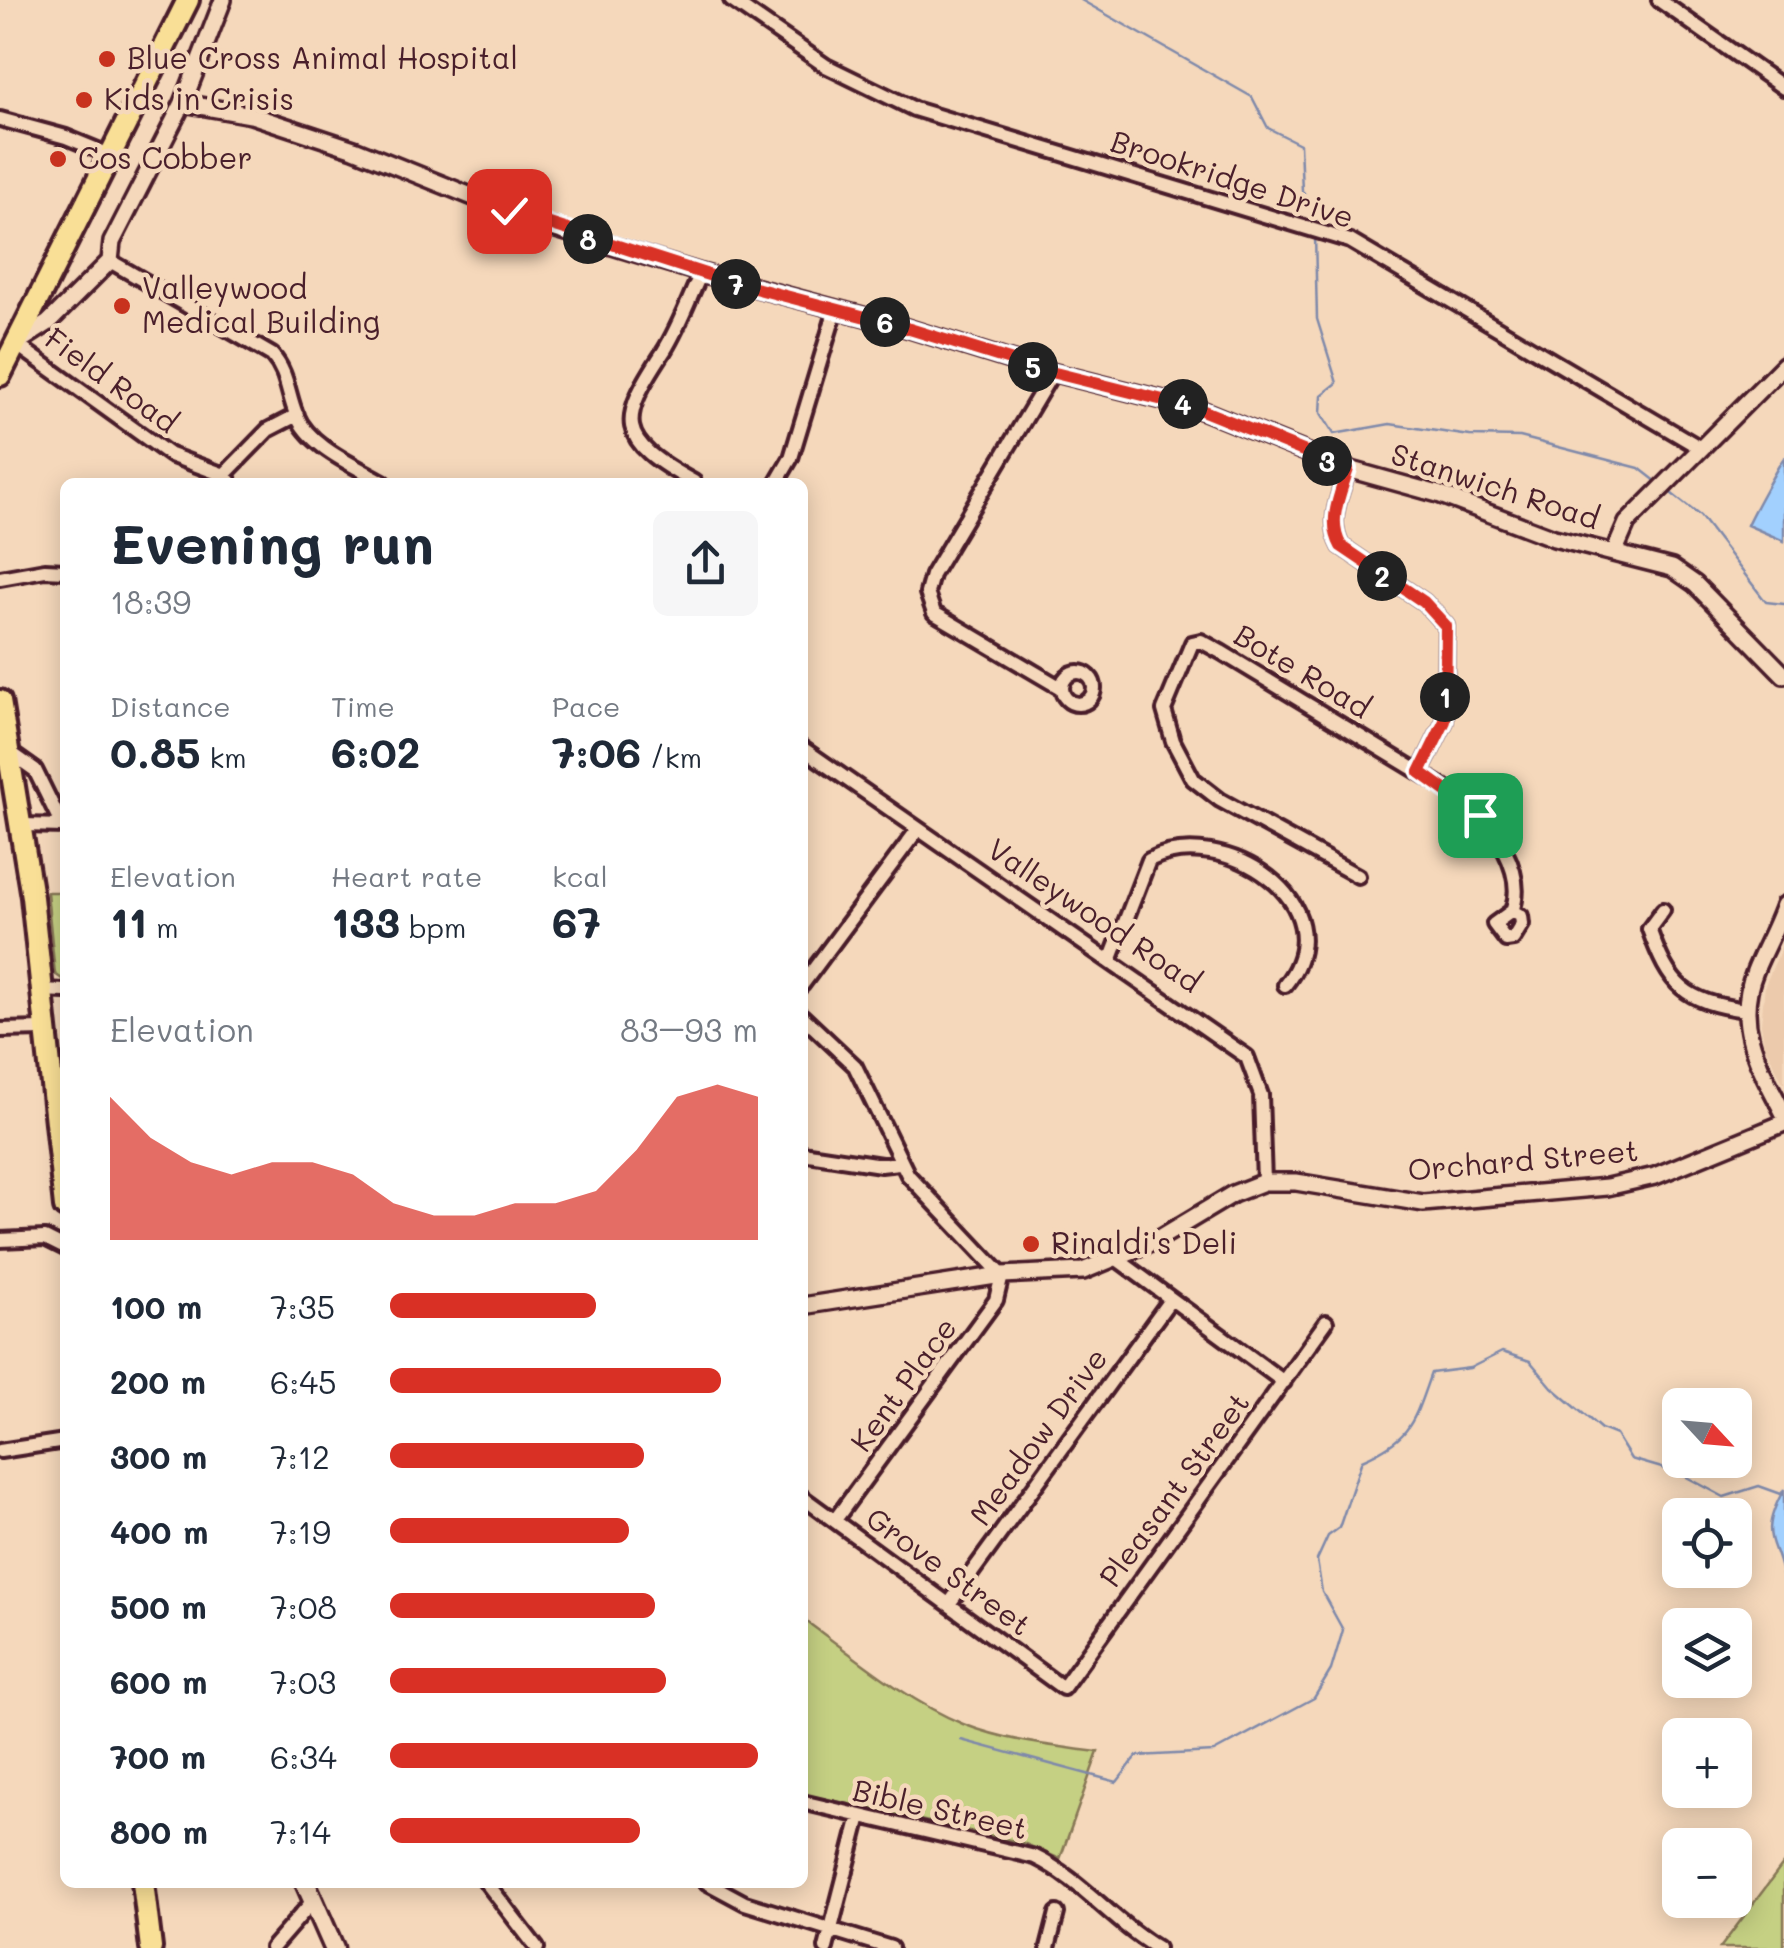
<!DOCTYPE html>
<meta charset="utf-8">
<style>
:root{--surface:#fff;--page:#f6f6f7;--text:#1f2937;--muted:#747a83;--accent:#d93025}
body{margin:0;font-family:Mali,sans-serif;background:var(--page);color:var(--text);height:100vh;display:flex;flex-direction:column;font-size:38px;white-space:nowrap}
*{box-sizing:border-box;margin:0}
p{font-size:32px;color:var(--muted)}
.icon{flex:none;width:55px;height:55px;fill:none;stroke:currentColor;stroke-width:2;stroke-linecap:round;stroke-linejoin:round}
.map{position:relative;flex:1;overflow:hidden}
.drawer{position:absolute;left:60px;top:478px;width:748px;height:1410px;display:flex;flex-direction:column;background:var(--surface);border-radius:15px;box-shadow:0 5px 25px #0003}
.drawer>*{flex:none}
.needle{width:65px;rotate:116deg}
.tools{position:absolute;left:1662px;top:1388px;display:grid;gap:20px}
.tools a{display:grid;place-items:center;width:90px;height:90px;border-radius:15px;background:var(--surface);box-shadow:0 5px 25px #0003;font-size:50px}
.pin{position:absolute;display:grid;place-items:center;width:85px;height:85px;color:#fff;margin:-42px;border-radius:20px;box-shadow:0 5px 15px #0006}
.km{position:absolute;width:50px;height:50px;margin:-25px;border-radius:50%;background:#222;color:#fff;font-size:28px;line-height:50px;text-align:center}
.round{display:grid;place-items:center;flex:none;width:105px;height:105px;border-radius:15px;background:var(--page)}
.overview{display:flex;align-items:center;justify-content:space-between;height:170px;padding:0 50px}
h1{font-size:55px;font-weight:700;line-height:75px}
.stats{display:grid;grid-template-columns:repeat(3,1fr);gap:15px;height:170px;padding:10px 50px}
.stats div{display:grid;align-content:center}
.stats b{font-size:42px;font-weight:700}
.stats small{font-size:28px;font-weight:400}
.stats p{font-size:28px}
.chart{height:280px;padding:20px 50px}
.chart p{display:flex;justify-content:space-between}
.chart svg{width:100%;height:180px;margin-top:10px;fill:var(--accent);opacity:.7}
ul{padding:0 50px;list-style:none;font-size:32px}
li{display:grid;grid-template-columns:160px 120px 1fr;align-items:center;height:75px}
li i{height:25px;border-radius:12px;background:var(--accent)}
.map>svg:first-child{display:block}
.built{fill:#eccaac}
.green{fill:#c5d083;stroke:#887857;stroke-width:2.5}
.water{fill:#a2d0fe;stroke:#7f89aa;stroke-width:2.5}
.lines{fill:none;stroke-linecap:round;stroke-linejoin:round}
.stream{stroke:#7f89aa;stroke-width:2.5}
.minor-casing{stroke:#4a1f2b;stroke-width:20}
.tertiary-casing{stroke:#4a1f2b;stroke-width:22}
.secondary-casing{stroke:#4a1f2b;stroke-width:25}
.primary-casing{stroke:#4a1f2b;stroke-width:28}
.minor{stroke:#f5d8bb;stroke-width:12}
.tertiary{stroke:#f5d8bb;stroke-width:15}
.secondary{stroke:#f5d8bb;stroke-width:18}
.primary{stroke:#f9df96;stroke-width:20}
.route-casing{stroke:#fff;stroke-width:20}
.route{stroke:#d93025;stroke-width:12}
.poi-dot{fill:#c8321e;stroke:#f5d8bb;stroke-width:4}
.labels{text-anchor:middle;stroke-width:9;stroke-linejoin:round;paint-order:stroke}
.poi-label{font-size:30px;fill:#4a1f2b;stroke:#f5d8bb;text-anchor:start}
.street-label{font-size:30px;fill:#4a1f2b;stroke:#f5d8bb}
</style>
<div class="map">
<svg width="1784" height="1948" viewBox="0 0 1784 1948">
<rect width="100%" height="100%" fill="#f5d8bb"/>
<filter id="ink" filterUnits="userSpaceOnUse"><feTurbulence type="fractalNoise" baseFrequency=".01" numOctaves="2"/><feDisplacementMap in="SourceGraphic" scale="20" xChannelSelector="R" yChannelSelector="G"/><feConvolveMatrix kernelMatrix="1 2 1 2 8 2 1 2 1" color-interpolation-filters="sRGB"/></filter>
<g filter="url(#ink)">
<path class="built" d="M1784,942V1085L1764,1044L1761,1024L1765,985Z"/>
<path class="green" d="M47,892H65V981L55,974Z
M803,1619C853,1655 905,1700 963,1724C1006,1741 1052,1746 1098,1752L1060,1859L1023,1843L803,1794Z
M1784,1863V1948H1720Z"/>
<path class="water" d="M1784,458V541L1747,525C1750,517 1780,462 1784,458Z
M1784,1489V1584C1778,1539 1756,1540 1784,1489Z"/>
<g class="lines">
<path class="stream" d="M1081,0L1252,97L1268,128L1300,144L1302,191L1315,211V226
M1315,234L1317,319L1337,383L1322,395L1321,413L1334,434L1390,424L1470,436L1520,437L1639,468L1657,482
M1667,490L1700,516L1766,602L1784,604
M64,903L65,906
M961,1740L1117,1782L1137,1756L1214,1752L1314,1698L1331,1670L1343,1630L1322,1592L1317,1560L1328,1536L1339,1528L1362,1460C1412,1438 1413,1423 1431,1373L1470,1368L1502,1352L1530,1361L1552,1387L1601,1429L1616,1435L1631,1459L1679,1473L1724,1497L1759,1486L1784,1495"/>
<defs>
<path id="minor" d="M731,0L826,66L914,109L1350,241L1702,449
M1659,0L1784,88
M0,119L66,137L110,155
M110,261L272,355C288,373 287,392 296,414C309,447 354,465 383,482
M16,344L170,455L224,475L230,482
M1053,372L932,575L927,593L934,613L1061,688
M1348,469C1340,495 1327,521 1341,546L1424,602L1446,626L1445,721L1420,772
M224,475L268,430L297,415
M694,482C615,439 618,421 664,351C679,327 689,299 701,273
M777,482L791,458L836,309
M0,578L45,570L65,571
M1062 688a16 16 0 1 1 32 0a16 16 0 1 1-32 0Z
M802,748L1247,1057L1261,1095L1264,1182
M11,753L35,770L62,825
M22,825L65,826
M1358,876L1220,800L1193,779L1173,741L1164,710L1192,643L1201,641L1221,652L1465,800C1493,826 1527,872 1512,911L1521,916L1522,924L1513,939L1506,940L1494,924L1512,911
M1663,910L1649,929C1670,987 1684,1001 1745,1010
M1110,961L1149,860C1222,822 1350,903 1285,985
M802,985L918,829
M41,990L65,991
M802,1016L855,1066L908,1175L1002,1275L996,1300L835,1520
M0,1030L45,1029
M802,1153L881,1165L899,1163
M0,1240L45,1238L65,1248
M1117,1259L1284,1382
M0,1451L65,1441
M802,1497L1063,1688L1326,1322
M949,1604L1170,1300
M802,1802L1035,1857C1081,1879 1113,1922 1157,1948
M486,1882L537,1948
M706,1882L745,1903L891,1948
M272,1948L312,1902
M826,1948L860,1816
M1048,1948L1057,1913"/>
<path id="tertiary" d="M183,103L251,115L354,149L543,225L701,273L900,326L1039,369L1199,409L1348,469L1438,494L1554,538L1672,568L1695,584L1784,675
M17,343L48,323L110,261L112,242L183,103L223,0
M1614,553L1627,523L1784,365
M1784,905C1776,928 1764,949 1755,971C1733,1025 1760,1067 1784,1114
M802,1306L1002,1275L1083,1271L1153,1242L1233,1194L1264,1182H1296L1423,1203L1607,1187L1655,1176L1784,1123"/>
<path id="secondary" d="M305,1882L334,1948"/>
<path id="primary" d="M0,375L188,0
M0,701L32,897L65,1207
M143,1882L151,1948"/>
</defs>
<use href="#minor" class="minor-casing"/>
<use href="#tertiary" class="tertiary-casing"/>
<use href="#secondary" class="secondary-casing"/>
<use href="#primary" class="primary-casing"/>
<use href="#minor" class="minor"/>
<use href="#tertiary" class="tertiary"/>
<use href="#secondary" class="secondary"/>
<use href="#primary" class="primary"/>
</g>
</g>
<g class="lines" filter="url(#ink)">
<defs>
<path id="route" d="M509,211L724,280L900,326L1039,369L1199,409L1348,469C1340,495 1327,521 1341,546L1424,602L1446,626L1445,721L1420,772L1480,815"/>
</defs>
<use href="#route" class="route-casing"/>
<use href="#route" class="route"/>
</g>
<g class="poi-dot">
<circle cx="107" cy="59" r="10"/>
<circle cx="84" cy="100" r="10"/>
<circle cx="58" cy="159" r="10"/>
<circle cx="122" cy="306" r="10"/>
<circle cx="1031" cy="1244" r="10"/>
</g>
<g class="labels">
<g class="poi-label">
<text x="127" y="69">Blue Cross Animal Hospital</text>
<text x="104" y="110">Kids in Crisis</text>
<text x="78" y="169">Cos Cobber</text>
<text x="142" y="299">Valleywood<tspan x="142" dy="34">Medical Building</tspan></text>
<text x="1051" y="1254">Rinaldi's Deli</text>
</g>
<g class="street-label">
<text transform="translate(1232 180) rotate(18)" y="10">Brookridge Drive</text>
<text transform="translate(111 381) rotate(36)" y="10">Field Road</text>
<text transform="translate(1495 487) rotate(18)" y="10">Stanwich Road</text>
<text transform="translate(1302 672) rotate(31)" y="10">Bote Road</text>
<text transform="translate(1094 916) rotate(34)" y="10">Valleywood Road</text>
<text transform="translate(1523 1161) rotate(-5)" y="10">Orchard Street</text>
<text transform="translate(904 1385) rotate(-54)" y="10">Kent Place</text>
<text transform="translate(1039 1437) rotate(-54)" y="10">Meadow Drive</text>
<text transform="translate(1175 1490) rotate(-54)" y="10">Pleasant Street</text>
<text transform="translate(948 1572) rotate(36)" y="10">Grove Street</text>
<text transform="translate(940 1810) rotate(13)" y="10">Bible Street</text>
</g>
</g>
</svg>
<div class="tools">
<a><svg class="needle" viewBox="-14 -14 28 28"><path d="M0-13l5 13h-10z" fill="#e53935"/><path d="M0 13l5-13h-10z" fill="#747a83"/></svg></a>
<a><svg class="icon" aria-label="locate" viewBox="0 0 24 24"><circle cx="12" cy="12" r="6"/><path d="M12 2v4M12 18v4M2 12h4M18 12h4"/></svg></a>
<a><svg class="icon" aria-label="layers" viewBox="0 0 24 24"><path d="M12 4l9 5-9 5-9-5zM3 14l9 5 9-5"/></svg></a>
<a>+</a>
<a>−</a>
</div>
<div class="pin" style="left:1480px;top:815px;background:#1e9e55"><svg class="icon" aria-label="arrive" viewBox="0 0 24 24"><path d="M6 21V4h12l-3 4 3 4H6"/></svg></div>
<div class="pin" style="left:509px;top:211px;background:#d93025"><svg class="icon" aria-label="check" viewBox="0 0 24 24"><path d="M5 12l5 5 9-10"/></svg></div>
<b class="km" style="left:1445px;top:697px">1</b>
<b class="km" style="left:1382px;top:576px">2</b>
<b class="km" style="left:1327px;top:461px">3</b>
<b class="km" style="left:1183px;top:404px">4</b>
<b class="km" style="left:1033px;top:367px">5</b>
<b class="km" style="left:885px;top:322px">6</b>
<b class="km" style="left:736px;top:284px">7</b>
<b class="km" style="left:588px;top:239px">8</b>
<section class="drawer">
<div class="overview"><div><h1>Evening run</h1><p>18:39</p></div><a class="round"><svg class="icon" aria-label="share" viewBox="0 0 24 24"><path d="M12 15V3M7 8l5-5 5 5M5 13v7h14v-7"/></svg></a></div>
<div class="stats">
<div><p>Distance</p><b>0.85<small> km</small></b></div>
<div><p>Time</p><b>6:02</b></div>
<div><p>Pace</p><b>7:06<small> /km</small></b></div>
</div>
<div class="stats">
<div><p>Elevation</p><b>11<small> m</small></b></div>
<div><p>Heart rate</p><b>133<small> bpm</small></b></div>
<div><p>kcal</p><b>67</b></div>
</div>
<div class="chart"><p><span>Elevation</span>83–93 m</p>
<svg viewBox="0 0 160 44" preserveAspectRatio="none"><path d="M0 44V9L10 19L20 25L30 28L40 25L50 25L60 28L70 35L80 38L90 38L100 35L110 35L120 32L130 22L140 9L150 6L160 9V44z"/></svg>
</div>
<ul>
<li><b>100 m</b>7:35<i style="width:56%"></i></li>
<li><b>200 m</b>6:45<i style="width:90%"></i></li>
<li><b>300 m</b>7:12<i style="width:69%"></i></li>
<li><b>400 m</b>7:19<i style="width:65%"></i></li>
<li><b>500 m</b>7:08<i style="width:72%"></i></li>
<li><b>600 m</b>7:03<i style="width:75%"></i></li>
<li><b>700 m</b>6:34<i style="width:100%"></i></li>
<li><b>800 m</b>7:14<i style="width:68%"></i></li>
</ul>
</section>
</div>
